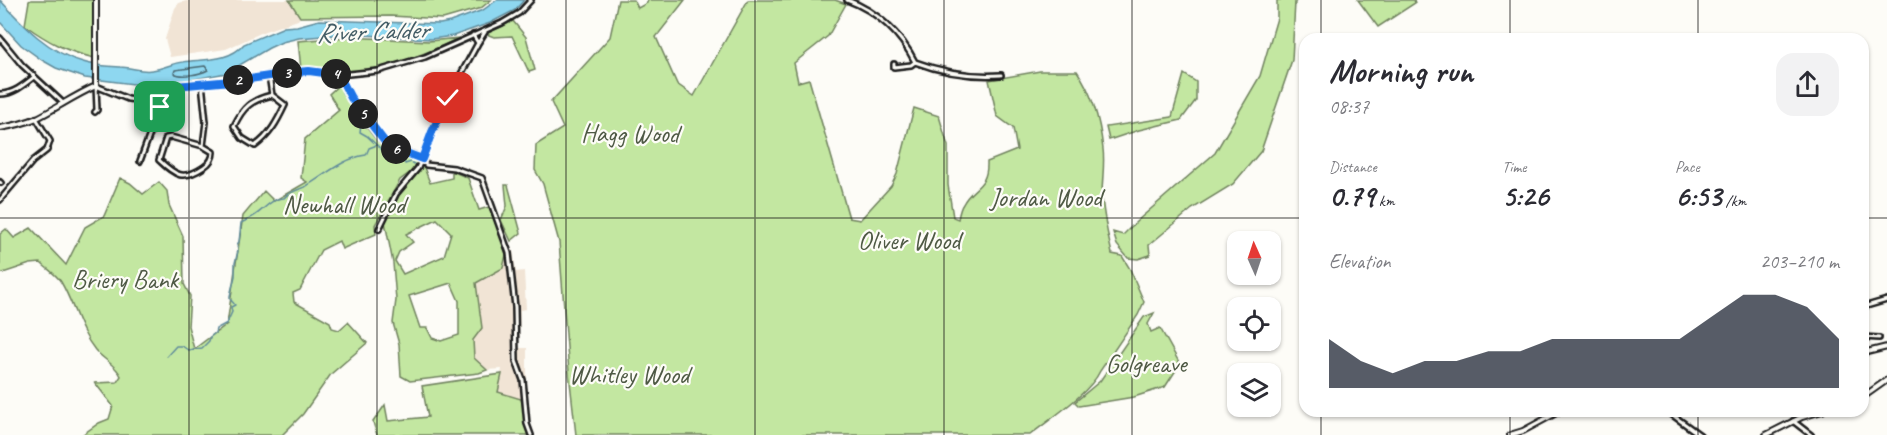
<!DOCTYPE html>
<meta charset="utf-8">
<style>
:root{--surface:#fff;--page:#f2f2f3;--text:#2b2b33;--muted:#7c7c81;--accent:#111827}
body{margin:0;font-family:Caveat,sans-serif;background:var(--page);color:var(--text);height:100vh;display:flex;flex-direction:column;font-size:22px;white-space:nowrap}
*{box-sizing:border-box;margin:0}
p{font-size:20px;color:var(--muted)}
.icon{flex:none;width:33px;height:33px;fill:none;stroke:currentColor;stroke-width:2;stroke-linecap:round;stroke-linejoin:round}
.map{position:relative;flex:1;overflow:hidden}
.side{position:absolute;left:1299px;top:33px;width:570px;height:384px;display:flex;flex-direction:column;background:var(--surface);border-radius:18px;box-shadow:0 2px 4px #0004}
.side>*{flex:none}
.needle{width:39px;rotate:357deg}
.tools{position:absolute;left:1227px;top:231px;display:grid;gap:12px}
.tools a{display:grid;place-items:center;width:54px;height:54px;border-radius:12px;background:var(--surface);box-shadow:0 2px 4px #0004;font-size:30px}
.pin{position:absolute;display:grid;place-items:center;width:51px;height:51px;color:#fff;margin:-26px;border-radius:12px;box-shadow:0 3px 9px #0006}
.km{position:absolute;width:30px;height:30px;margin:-15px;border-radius:50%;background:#222;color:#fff;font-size:16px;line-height:30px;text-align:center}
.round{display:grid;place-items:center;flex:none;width:63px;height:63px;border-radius:18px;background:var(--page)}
.overview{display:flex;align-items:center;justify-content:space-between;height:102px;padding:0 30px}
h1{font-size:33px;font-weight:800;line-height:45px}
.stats{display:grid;grid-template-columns:repeat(3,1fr);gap:9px;height:102px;padding:6px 30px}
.stats div{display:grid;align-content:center}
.stats b{font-size:30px;font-weight:800}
.stats small{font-size:16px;font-weight:400}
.stats p{font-size:16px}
.chart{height:168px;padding:12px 30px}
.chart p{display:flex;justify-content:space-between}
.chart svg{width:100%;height:108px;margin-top:6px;fill:var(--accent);opacity:.7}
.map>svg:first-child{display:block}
.built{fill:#f1e4d5}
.green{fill:#c3e7a1;stroke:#70825e;stroke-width:1.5;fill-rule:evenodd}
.water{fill:#8ed7f0;stroke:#608c9b;stroke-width:1.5}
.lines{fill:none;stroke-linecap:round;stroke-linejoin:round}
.shore{stroke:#4a6771;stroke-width:1.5}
.stream{stroke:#608c9b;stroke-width:1.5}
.minor-casing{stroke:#1c1c1c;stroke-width:8}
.tertiary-casing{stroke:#1c1c1c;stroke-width:8}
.minor{stroke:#fdfcf7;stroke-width:3}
.tertiary{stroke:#fdfcf7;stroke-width:4}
.route-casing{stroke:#fff;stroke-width:12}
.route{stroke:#1a73e8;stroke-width:8}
.grid{fill:none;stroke:#1c1c1c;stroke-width:1.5;stroke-opacity:0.55}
.labels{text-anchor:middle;stroke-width:4.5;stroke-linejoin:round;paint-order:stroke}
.park-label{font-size:26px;fill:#4e5944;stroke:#fdfcf7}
.water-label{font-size:27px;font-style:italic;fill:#445d66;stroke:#fdfcf7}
</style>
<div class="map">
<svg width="1887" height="435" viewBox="0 0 1887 435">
<rect width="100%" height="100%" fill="#fdfcf7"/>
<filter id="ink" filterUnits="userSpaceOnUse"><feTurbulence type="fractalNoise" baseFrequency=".0167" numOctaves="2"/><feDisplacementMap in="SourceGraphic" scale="12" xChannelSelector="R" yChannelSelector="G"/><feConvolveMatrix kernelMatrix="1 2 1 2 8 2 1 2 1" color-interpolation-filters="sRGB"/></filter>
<g filter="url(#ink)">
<path class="built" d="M190,0H289L300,17L298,20L265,31L226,49L170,57L165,39L175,8L179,3Z
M513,250L516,272L524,271L526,309L520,310L519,348H527V377L521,399L498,392L502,369L487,370L474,358L473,340L482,328L476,283L503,268L507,251Z"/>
<path class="green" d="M31,0H94V58C66,51 48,42 25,25L29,1Z
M289,0H491L481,8L443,19L391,16L300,17Z
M618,0H634L638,8L647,3L648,0H685L656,37L677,84L694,96L748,0H835L846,4L828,36L794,63L798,82L809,79L849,218L860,220L891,186L897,174L914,108L939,116L948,146V185L953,217L958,219C959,214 960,208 963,204C972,186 988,188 987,162L1017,150L1013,128L997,116L989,80L1040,71H1077C1093,94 1100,122 1103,149C1105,164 1102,180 1102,195C1103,215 1108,235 1112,254L1122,256L1130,269L1144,302L1138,315L1100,371C1090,393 1050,419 1030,435H576L569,373L559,242L543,184L535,170L536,145L563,128L551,102L610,37Z
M1277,0H1297L1295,2L1292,60L1261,151L1233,184L1192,209L1149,245L1150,255L1138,259L1128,258L1117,245L1113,232L1123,235L1137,221L1215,153L1260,76L1277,18Z
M1358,0H1414L1415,3L1378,27Z
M513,21L526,37L535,70L529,72L512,36L494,37L486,34Z
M347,37L429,41L459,38C424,55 378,73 339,72C326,71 314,70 301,69L298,41Z
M1184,74L1196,82V100L1181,120L1139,130L1109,140L1106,127L1172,117Z
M340,84L367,126L387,148L419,160L412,171L400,180L375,225L376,234L342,249L339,241L321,250L300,290L293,293L294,302L330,322L332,328L339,330L348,322L367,343L331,374L303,414L282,435H82L99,423L109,419L113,406L95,383L117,382L121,376C117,366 103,359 95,350C79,330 74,304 61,282C57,275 47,269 41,263L30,264L0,274V234L6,229L14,238L31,228L66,265L85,227L104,216L120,178L130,183L143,194L159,182L167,191L169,205L183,236L184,284L190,296L188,326L194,349L227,324L243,216L264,191L274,201L307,182L301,178L305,139L339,110L329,94Z
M423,165L430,183L452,178V171L468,178L479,210L489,207L507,251L503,268L476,283L482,328L473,340L474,358L487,370L479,373L410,381L401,376L399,344L393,323L396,300L393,263L385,222L400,194L420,171ZM437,219L451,233L444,256L403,274L395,261L399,252L413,242L406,234ZM451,283L459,301V335L441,341L432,338L427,328H420L409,296Z
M505,185H508L521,233L511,241L501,220L507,206Z
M1154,313L1148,324L1151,332L1160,328L1180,364L1165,387L1134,397L1079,406L1075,402L1100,381L1144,317Z
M502,374L498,392L521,399L529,435H377L373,422L385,405L388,421L428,417L422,386Z"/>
<path class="water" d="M0,0C23,25 49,53 83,62C95,66 108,66 120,67C131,67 141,72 152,70C163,69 172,63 183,62C204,59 229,62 244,44L284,27L297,26L319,20L440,24L450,22L483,10L497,0H524L515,10L490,23L453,36L431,39L347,34L299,38L282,42L269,48L226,73L180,82L163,81L150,86L85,78L56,68L42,60L21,45L0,22Z"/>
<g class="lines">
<path class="shore" d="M205,66L208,70C200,74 182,78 174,73L175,70Z"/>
<path class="stream" d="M342,92L359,116L358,121L361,124L360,132L367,136L383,151L402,158L404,160L405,164L411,162L417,166
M167,356L176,346H182L188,350L202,348L209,341L210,337L215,333L216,329L227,323L232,312L231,307L235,305L230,299V296L235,276V263L238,251L237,244L239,242L241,223C245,221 250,219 254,216C264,210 271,198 284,198C289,192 298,190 305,187C324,176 343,158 366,155L369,148L377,145"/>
<defs>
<path id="minor" d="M847,0C877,11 901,34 915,62C944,73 971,77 1001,75
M0,38L22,65L63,103
M478,43L485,32
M894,64V67L911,65L915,62
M269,75L272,95C251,100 243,107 234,126L242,138L255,146C270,135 277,122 285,105L272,95
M339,75C346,90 375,139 390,147C402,153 418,152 426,165L454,168L482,178L509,253L515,307L516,361L523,380L527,424L531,435
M202,83L206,122L203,146
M0,94C13,94 24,85 34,77
M95,112L97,110L96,86L128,99L135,100L164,87L244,80L296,72L309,71L339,75L378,71L425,57L502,23L519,13L531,0
M171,137L203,146L213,152C213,159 210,163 204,167C183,181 176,176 159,160L166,138Z
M140,161L160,107L158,89
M0,182L1,183
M0,200L33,161L47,150L50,141L36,118
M379,229L396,194L418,168L432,132L448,98L478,43L473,35
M1863,307L1887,300
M1863,337L1879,338
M1667,411L1700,435
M1793,421L1811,435"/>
<path id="tertiary" d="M0,128C12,126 25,123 37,118C57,108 75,95 96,86V0
M1863,353L1887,347
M1863,397L1887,380
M1510,435L1523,431L1560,411
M1766,435L1802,417L1822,411"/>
</defs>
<use href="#minor" class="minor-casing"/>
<use href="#tertiary" class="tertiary-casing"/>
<use href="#minor" class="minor"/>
<use href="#tertiary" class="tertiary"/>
</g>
</g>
<g class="lines" filter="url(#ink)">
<defs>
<path id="route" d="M160,107L158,89L164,87L243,80L296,72L309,71L339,75L351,98L388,146L422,159L432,132L448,98"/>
</defs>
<use href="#route" class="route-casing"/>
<use href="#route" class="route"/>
</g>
<path class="grid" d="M189,0V435M377,0V435M566,0V435M755,0V435M944,0V435M1132,0V435M1321,0V39M1510,0V39M1698,0V39M0,218H1305M1863,218H1887M1321,411V435M1510,411V435M1698,411V435"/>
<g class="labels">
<g class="park-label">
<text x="630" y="142">Hagg Wood</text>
<text x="1046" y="206">Jordan Wood</text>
<text x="344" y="213">Newhall Wood</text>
<text x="909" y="249">Oliver Wood</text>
<text x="125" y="288">Briery Bank</text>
<text x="1146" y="372">Golgreave</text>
<text x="629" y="383">Whitley Wood</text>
</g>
<g class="water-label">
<text transform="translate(372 31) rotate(-2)" y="9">River Calder</text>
</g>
</g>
</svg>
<div class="tools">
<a><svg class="needle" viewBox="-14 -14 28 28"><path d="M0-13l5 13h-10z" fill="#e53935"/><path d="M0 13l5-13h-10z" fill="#7c7c81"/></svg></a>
<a><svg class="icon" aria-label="locate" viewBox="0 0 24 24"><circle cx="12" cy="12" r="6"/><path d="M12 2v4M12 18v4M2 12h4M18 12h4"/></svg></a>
<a><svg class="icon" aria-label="layers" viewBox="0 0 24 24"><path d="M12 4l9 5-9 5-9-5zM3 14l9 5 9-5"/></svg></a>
</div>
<div class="pin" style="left:160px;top:107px;background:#1e9e55"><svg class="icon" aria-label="arrive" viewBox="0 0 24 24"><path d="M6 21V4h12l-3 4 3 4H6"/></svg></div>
<div class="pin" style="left:448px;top:98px;background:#d93025"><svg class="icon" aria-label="check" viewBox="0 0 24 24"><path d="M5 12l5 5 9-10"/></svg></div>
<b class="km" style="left:238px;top:80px">2</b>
<b class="km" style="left:287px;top:73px">3</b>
<b class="km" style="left:336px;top:74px">4</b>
<b class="km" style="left:363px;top:114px">5</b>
<b class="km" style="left:396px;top:149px">6</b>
<section class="side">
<div class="overview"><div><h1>Morning run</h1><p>08:37</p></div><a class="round"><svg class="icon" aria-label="share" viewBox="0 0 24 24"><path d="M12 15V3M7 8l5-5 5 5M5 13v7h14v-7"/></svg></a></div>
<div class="stats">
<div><p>Distance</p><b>0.79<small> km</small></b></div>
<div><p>Time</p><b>5:26</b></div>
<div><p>Pace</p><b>6:53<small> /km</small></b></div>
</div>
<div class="chart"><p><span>Elevation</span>203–210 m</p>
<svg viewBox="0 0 160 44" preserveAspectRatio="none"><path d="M0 44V24L10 33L20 38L30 33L40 33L50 29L60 29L70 24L80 24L90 24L100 24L110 24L120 15L130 6L140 6L150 11L160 24V44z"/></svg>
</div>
</section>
</div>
